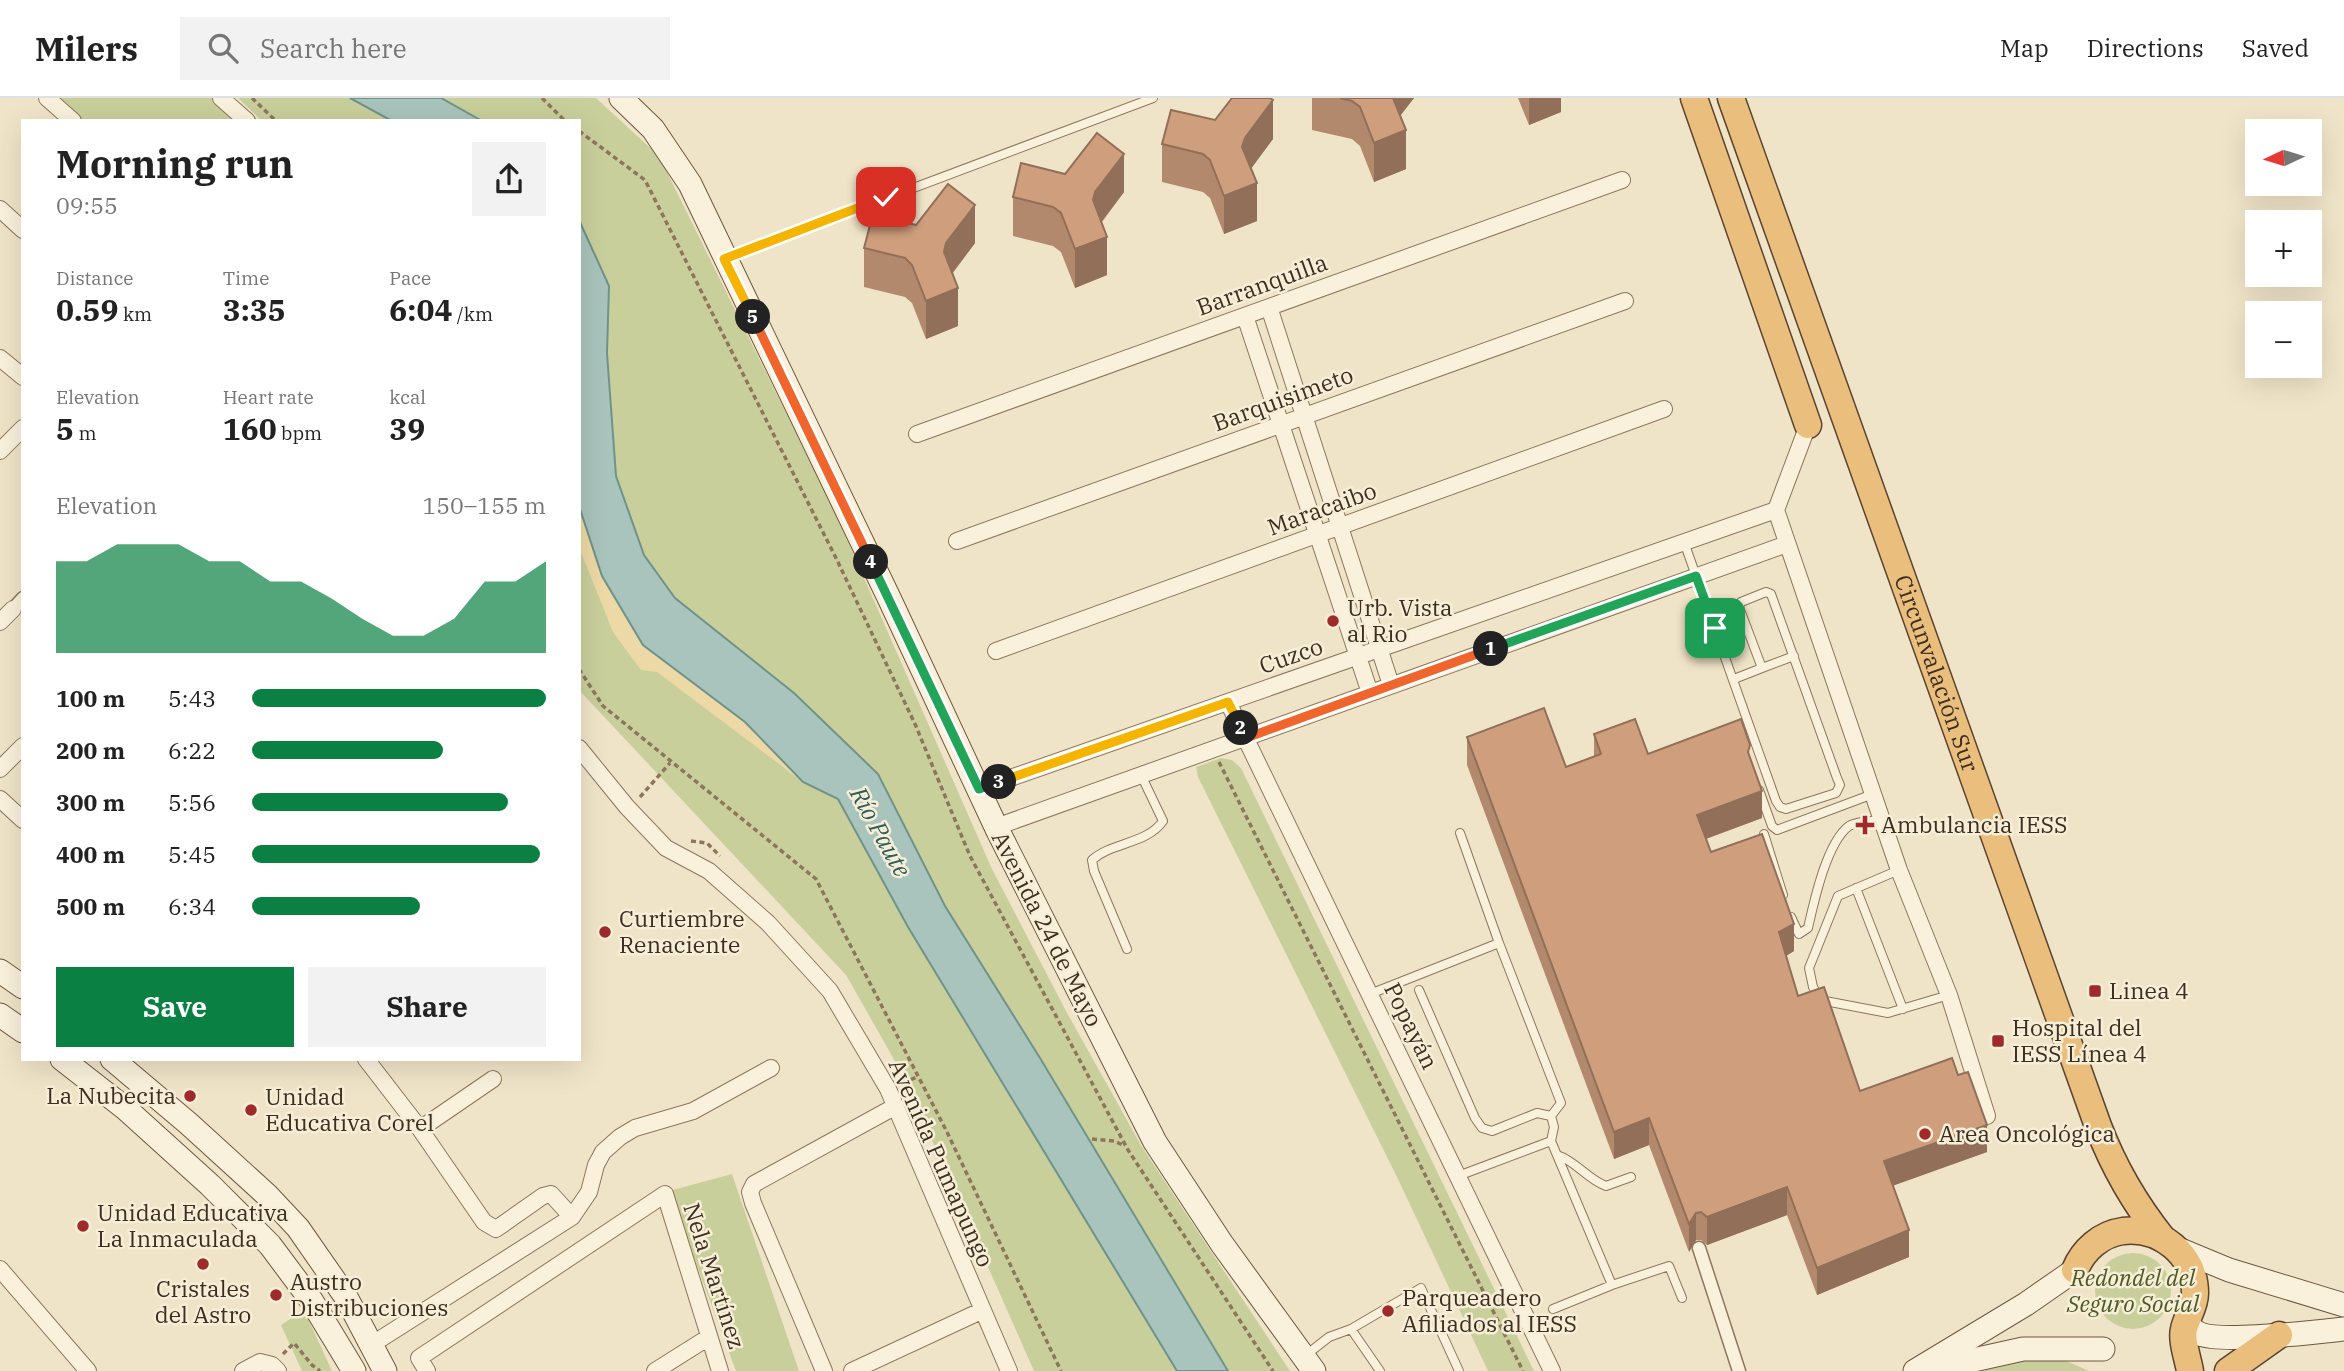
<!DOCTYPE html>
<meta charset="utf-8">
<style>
:root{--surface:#fff;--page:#f2f2f2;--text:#222;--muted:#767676;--line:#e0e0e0;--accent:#0b8043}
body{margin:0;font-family:"IBM Plex Serif",serif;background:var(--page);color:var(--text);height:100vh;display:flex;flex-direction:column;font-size:26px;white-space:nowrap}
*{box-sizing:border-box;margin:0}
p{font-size:23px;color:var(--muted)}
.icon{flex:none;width:38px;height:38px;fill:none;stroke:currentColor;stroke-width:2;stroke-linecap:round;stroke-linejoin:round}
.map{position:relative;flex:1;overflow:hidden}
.drawer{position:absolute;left:21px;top:21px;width:560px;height:942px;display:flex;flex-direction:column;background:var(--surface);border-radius:0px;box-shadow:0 7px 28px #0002}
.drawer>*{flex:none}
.needle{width:46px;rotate:266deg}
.fabs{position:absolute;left:2245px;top:21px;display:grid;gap:14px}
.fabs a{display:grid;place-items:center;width:77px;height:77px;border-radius:0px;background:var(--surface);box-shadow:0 7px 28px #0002;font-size:35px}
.pin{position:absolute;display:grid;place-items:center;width:60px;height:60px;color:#fff;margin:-30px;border-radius:14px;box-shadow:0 4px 10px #0006}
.km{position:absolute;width:35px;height:35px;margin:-18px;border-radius:50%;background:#222;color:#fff;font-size:19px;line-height:35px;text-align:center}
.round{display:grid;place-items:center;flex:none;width:74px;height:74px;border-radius:0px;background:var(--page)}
.head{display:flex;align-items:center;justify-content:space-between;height:119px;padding:0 35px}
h1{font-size:38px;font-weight:700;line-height:52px}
.stats{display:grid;grid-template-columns:repeat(3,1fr);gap:10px;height:119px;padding:7px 35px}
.stats div{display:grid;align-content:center}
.stats b{font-size:30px;font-weight:700}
.stats small{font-size:19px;font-weight:400}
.stats p{font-size:19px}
.chart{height:196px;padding:14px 35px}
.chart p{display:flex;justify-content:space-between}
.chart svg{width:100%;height:126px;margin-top:7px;fill:var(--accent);opacity:.7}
.cta{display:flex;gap:14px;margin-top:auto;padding:14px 35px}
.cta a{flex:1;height:80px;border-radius:0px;background:var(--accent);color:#fff;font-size:28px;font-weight:700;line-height:80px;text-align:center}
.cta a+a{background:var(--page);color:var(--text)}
ul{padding:0 35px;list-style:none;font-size:23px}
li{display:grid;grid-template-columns:112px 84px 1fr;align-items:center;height:52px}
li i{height:18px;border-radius:9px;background:var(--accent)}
header{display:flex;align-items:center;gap:42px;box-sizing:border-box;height:98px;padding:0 35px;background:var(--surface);border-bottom:2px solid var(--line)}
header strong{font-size:33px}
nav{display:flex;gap:38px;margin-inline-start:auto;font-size:24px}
.search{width:490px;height:63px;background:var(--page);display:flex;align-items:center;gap:18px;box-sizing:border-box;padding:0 24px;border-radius:0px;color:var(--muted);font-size:26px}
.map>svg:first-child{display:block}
.green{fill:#c9cf9b}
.sand{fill:#ecd9a5}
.water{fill:#a9c4bc;stroke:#6f938a;stroke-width:2}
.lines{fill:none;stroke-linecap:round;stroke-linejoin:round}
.service-casing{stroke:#8d765c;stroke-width:10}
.pedestrian-casing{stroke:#8d765c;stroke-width:15}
.minor-casing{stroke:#8d765c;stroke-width:18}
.secondary-casing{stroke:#6f573f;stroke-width:25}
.trunk-casing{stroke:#5b4430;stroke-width:29}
.path{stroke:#8d765c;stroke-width:3.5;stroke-dasharray:5 3.5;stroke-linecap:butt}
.service{stroke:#faf1dc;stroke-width:8}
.pedestrian{stroke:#faf1dc;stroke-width:12}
.minor{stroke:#faf1dc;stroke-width:16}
.secondary{stroke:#faf1dc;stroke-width:23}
.trunk{stroke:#eabe7c;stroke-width:26}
.wall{fill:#b2896c}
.shaded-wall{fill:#916f58}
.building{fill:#cf9f7d;stroke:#916f58;stroke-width:2}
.split-1-casing{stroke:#fff;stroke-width:14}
.split-2-casing{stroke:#fff;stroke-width:14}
.split-3-casing{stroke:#fff;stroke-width:14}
.split-4-casing{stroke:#fff;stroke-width:14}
.split-5-casing{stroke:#fff;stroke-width:14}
.split-6-casing{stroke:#fff;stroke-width:14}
.split-1{stroke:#22a559;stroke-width:9}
.split-2{stroke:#f0652b;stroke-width:9}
.split-3{stroke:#f5b400;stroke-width:9}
.split-4{stroke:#22a559;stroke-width:9}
.split-5{stroke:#f0652b;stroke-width:9}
.split-6{stroke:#f5b400;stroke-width:9}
.poi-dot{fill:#9e2a2b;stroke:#f7eed8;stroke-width:2.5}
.labels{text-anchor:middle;stroke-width:5;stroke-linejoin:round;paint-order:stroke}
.street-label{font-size:23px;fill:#3d2e20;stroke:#f7eed8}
.poi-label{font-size:23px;fill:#3d2e20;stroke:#f7eed8;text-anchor:start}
.park-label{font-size:23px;font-style:italic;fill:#4d5a26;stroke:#f7eed8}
.water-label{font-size:24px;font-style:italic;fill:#2f5d5a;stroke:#f7eed8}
</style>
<header>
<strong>Milers</strong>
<div class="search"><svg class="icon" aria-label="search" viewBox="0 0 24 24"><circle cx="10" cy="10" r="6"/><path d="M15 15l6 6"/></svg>Search here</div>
<nav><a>Map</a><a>Directions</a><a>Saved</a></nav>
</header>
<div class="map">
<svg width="2344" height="1273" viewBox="0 0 2344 1273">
<rect width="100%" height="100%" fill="#f0e4c8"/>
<path class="green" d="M52,0H219L243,23H77Z
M238,0H350L392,23H262Z
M441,0H596L659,58L835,414L992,771L1066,913L1142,1049L1290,1273H1229L1040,960L945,808L878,676L794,595L675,500L644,457L616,378L607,255L609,188L579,122V23H482Z
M579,405L803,684L838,701L905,823L1177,1273H1034L904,979L846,877L579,592Z
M1221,660L1232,662L1241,670L1534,1273H1488L1398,1081L1198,679L1196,669Z
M732,1076L799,1273H736L669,1093Z
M2095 1193a38 38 0 1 1 76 0a38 38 0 1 1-76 0Z
M304,1212L332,1273H302L281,1227Z
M2021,1258L2060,1260L2089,1273H1981Z"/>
<path class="sand" d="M582,417L602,456L793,658L803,684L657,574L641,572L613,534L579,449Z"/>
<path class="water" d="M350,0H441L482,23H392Z
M579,122L609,188L607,255L616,378L644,457L675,500L794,595L878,676L945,808L1040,960L1228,1273H1177L908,829L838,701L803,684L745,624L643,547L602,478L579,408Z"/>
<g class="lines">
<defs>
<path id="service" d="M727,160L1153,0
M1684,444L1776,703L1780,709L1786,711L1836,695L1840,687L1837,680L1771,496L1766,494L1741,504L1739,509L1762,570L1734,581
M1762,570L1794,558
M1759,692L1772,728L1777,732L1873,696
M1764,736L1783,797
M1899,772L1838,798L1809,870L1813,889L1820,902L1888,915L1949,897
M1856,790L1903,911
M1791,819L1799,836L1808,830C1814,803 1827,744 1849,728C1857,723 1872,723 1882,722
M1499,845L1561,1005L1551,1018
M1127,851L1094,773L1092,762C1112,744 1147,746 1163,723L1141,677
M1419,892L1475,1020L1482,1030L1492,1033L1537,1015L1551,1018L1554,1029L1551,1043L1458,1078
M1370,896L1499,845L1460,735
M1551,1043L1612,1187L1669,1168L1682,1200
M1557,1057C1576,1063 1587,1081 1606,1088L1631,1079
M1553,1211L1612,1187
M1351,1231L1380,1273
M1306,1257L1329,1239L1351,1231L1421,1190L1459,1273"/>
<path id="pedestrian" d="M13,511L23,500
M1699,1150L1739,1273"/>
<path id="minor" d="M47,0L73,23
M221,0L247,23
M0,111L23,132
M1269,209L1391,587
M1245,218L1370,595
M0,260L23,279
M1808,327L1776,412L1899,772L1949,897L1987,1018
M917,336L1622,82
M0,353L23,330
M957,443L1625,203
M0,524L13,511
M996,553L1664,311
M1228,604L1552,1273
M579,650L627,709L666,750L709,773L768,825L830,893L888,991L1009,1273
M0,671L23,648
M979,691L1776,412
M0,701L23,722
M996,729L1787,446
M366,961L420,1031L484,1124L496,1131L543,1098L551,1096L572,1119
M420,1031L493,981
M0,1171L88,1273
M371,1247L572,1119L589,1094L596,1067L603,1054L620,1039L635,1030L693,1013L771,970
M243,1273L260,1264L272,1267L278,1273
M427,1273L419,1260L665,1096L720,1273
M655,1273L709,1239
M824,1273L753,1105L750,1094L754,1086L896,1008
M852,1273L981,1213"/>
<path id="secondary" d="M621,0L653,31L690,86L890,502L996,729L1155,1044L1222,1146L1314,1273
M0,873L23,889
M0,917L23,933
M62,961L126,1011L210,1087L270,1147L311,1202L354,1273
M112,961L189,1026L268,1098L298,1130L346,1199L385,1273
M2176,1150L2229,1172L2344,1207
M2186,1227C2190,1229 2195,1234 2200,1236C2223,1245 2316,1234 2344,1231
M1933,1271L2023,1251H2103
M1915,1273L2026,1206L2075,1172"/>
<g id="trunk">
<path d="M1694,0L1808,327"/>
<path id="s1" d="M1731,0L2098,1028C2114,1070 2135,1106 2163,1141"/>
<path d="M2075,1172C2083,1152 2101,1136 2123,1133C2160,1129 2195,1156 2195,1195C2195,1209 2187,1218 2184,1231C2181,1242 2188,1261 2190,1273"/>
<path d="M2228,1273L2279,1237"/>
</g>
</defs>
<use href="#service" class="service-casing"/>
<use href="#pedestrian" class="pedestrian-casing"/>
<use href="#minor" class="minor-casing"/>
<use href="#secondary" class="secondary-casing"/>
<use href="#trunk" class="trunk-casing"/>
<path class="path" d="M252,0L276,23
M542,0L565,23
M579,33L645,82L836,460L915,626L970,758L1128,1052L1273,1273
M579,571L603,608L816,781L946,1032L1061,1273
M1219,664L1523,1273
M640,699L670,665
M691,743L707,745L720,758
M903,985L917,979
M1092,1041L1114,1043L1125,1048
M283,1256L294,1245L312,1267L320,1273"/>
<use href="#service" class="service"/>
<use href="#pedestrian" class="pedestrian"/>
<use href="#minor" class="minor"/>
<use href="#secondary" class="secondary"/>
<use href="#trunk" class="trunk"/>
</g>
<path class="wall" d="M1312,0H1414L1400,17L1406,71L1374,84L1360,48L1352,41L1312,32Z
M1518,0H1561V14L1529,27Z
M1273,41L1251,70L1257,123L1224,136L1210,100L1203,94L1162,84V46Z
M1065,76L1124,94L1102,124L1107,177L1075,190L1061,154L1053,148L1013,138V99Z
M975,145L953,175L958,228L926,241L912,205L905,199L864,189V150Z
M1594,636L1648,656L1750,660L1762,720L1706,741L1711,754L1794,853L1786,858L1798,898L1860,993L1987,1054L1893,1087L1909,1159L1817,1197L1787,1117L1707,1147L1701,1142H1696L1689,1154L1649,1047L1614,1061L1467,667V639L1566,669L1594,659Z"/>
<path class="shaded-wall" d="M1392,0H1414L1394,26Z
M1529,0H1561V14L1529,27Z
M1273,2V41L1245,79L1242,49L1245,40Z
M1406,32V71L1374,84V45Z
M1124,56V94L1095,132L1093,102L1095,94Z
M1257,85V123L1224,136V98Z
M975,107V145L946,183L944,154L946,145Z
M1107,139V177L1075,190V151Z
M958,190V228L926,241V203Z
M1762,693V720L1697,744V717Z
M1794,826V853L1779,862V834Z
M1649,1020V1047L1614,1061V1034Z
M1987,1027V1054L1884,1091V1063Z
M1787,1089V1117L1707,1147V1119Z
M1696,1115V1142L1689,1154V1126Z
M1909,1132V1159L1817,1197V1170Z"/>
<path class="building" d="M1232,0H1270L1273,2L1245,40L1242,49L1257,85L1224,98L1210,62L1203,56L1162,46L1171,12L1215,22Z
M1340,0H1393L1406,32L1374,45L1360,9L1352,3Z
M1097,35L1124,56L1095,94L1093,102L1107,139L1075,151L1061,115L1053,109L1013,99L1021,65L1065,76Z
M948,86L975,107L946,145L944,154L958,190L926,203L912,167L905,160L864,150L873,116L916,127Z
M1544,610L1566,669L1601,656L1594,636L1635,621L1648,656L1741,621L1750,647L1748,654L1762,693L1697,717L1711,754L1762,736L1794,826L1779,834L1798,898L1824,889L1860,993L1952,960L1958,977L1968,974L1987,1027L1884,1063L1909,1132L1817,1170L1787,1089L1707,1119L1701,1114L1696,1115L1689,1126L1649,1020L1614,1034L1467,639Z"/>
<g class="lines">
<defs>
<path id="split-1" d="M1491,551L1696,478L1715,530"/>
<path id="split-2" d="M1241,630L1246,640L1491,551"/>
<path id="split-3" d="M999,684L1228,604L1241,630"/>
<path id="split-4" d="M871,464L979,691L999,684"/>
<path id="split-5" d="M753,219L871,464"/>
<path id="split-6" d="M753,219L724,161L886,99"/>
</defs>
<use href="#split-1" class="split-1-casing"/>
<use href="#split-2" class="split-2-casing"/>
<use href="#split-3" class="split-3-casing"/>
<use href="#split-4" class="split-4-casing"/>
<use href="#split-5" class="split-5-casing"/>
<use href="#split-6" class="split-6-casing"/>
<use href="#split-1" class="split-1"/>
<use href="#split-2" class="split-2"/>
<use href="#split-3" class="split-3"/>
<use href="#split-4" class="split-4"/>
<use href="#split-5" class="split-5"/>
<use href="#split-6" class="split-6"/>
</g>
<g class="poi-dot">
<circle cx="1333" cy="523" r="7"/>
<path d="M1861.5 716.5h7v7h7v7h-7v7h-7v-7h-7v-7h7z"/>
<circle cx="605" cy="834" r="7"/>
<rect x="2088" y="886" width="14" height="14" rx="3.5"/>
<rect x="1991" y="936" width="14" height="14" rx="3.5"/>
<circle cx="190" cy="998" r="7"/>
<circle cx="251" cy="1012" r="7"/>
<circle cx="1925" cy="1036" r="7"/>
<circle cx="83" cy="1128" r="7"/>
<circle cx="203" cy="1166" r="7"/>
<circle cx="276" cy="1197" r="7"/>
<circle cx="1388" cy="1213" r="7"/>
</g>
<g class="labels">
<g class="street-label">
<text transform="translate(1262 187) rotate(-20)" y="8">Barranquilla</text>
<text transform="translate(1283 301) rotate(-20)" y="8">Barquisimeto</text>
<text transform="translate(1322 411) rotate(-20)" y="8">Maracaibo</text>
<text transform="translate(1291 558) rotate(-19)" y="8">Cuzco</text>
<text dy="8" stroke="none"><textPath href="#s1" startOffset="611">Circunvalación Sur</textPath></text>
<text transform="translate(1047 831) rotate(63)" y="8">Avenida 24 de Mayo</text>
<text transform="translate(1411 928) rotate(64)" y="8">Popayán</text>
<text transform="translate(941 1065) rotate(66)" y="8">Avenida Pumapungo</text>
<text transform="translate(714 1178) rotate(72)" y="8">Nela Martínez</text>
</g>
<g class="poi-label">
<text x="1347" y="518">Urb. Vista<tspan x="1347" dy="26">al Rio</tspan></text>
<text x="1881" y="735">Ambulancia IESS</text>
<text x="619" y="829">Curtiembre<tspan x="619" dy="26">Renaciente</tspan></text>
<text x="2109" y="901">Linea 4</text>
<text x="2012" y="938">Hospital del<tspan x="2012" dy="26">IESS Línea 4</tspan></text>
<text x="176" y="1006" text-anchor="end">La Nubecita</text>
<text x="265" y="1007">Unidad<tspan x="265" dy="26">Educativa Corel</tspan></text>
<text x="1939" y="1044">Area Oncológica</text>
<text x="97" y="1123">Unidad Educativa<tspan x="97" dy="26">La Inmaculada</tspan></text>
<text x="290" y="1192">Austro<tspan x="290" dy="26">Distribuciones</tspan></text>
<text x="203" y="1199" text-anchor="middle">Cristales<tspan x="203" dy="26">del Astro</tspan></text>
<text x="1402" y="1208">Parqueadero<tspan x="1402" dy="26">Afiliados al IESS</tspan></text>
</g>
<g class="park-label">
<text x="2133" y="1188">Redondel del<tspan x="2133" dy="26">Seguro Social</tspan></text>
</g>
<g class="water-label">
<text transform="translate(880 734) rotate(61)" y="8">Río Paute</text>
</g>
</g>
</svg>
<div class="fabs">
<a><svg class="needle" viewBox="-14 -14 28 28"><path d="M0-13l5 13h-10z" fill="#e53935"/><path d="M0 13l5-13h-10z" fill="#767676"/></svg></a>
<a>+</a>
<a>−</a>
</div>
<div class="pin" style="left:1715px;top:530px;background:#1e9e55"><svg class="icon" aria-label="arrive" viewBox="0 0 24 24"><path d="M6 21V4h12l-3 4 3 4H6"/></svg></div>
<div class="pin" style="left:886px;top:99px;background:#d93025"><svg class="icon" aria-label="check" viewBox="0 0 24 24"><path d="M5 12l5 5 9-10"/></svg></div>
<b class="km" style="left:1491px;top:551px">1</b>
<b class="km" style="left:1241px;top:630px">2</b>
<b class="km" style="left:999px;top:684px">3</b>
<b class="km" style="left:871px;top:464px">4</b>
<b class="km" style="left:753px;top:219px">5</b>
<section class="drawer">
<div class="head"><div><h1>Morning run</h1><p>09:55</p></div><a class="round"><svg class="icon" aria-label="share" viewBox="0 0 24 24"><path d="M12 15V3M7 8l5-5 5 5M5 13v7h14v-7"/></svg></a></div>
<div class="stats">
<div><p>Distance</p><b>0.59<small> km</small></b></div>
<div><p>Time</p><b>3:35</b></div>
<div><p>Pace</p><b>6:04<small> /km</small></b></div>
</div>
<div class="stats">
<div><p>Elevation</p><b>5<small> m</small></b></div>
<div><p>Heart rate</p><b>160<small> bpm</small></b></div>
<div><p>kcal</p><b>39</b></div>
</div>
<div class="chart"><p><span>Elevation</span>150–155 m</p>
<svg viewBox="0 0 160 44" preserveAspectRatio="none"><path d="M0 44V12L10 12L20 6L30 6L40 6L50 12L60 12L70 19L80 19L90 25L100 32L110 38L120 38L130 32L140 19L150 19L160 12V44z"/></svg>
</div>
<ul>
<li><b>100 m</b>5:43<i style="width:100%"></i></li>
<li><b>200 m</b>6:22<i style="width:65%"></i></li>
<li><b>300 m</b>5:56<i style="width:87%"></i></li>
<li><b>400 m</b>5:45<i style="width:98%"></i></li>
<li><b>500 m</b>6:34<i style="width:57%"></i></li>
</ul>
<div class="cta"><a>Save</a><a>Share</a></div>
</section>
</div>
